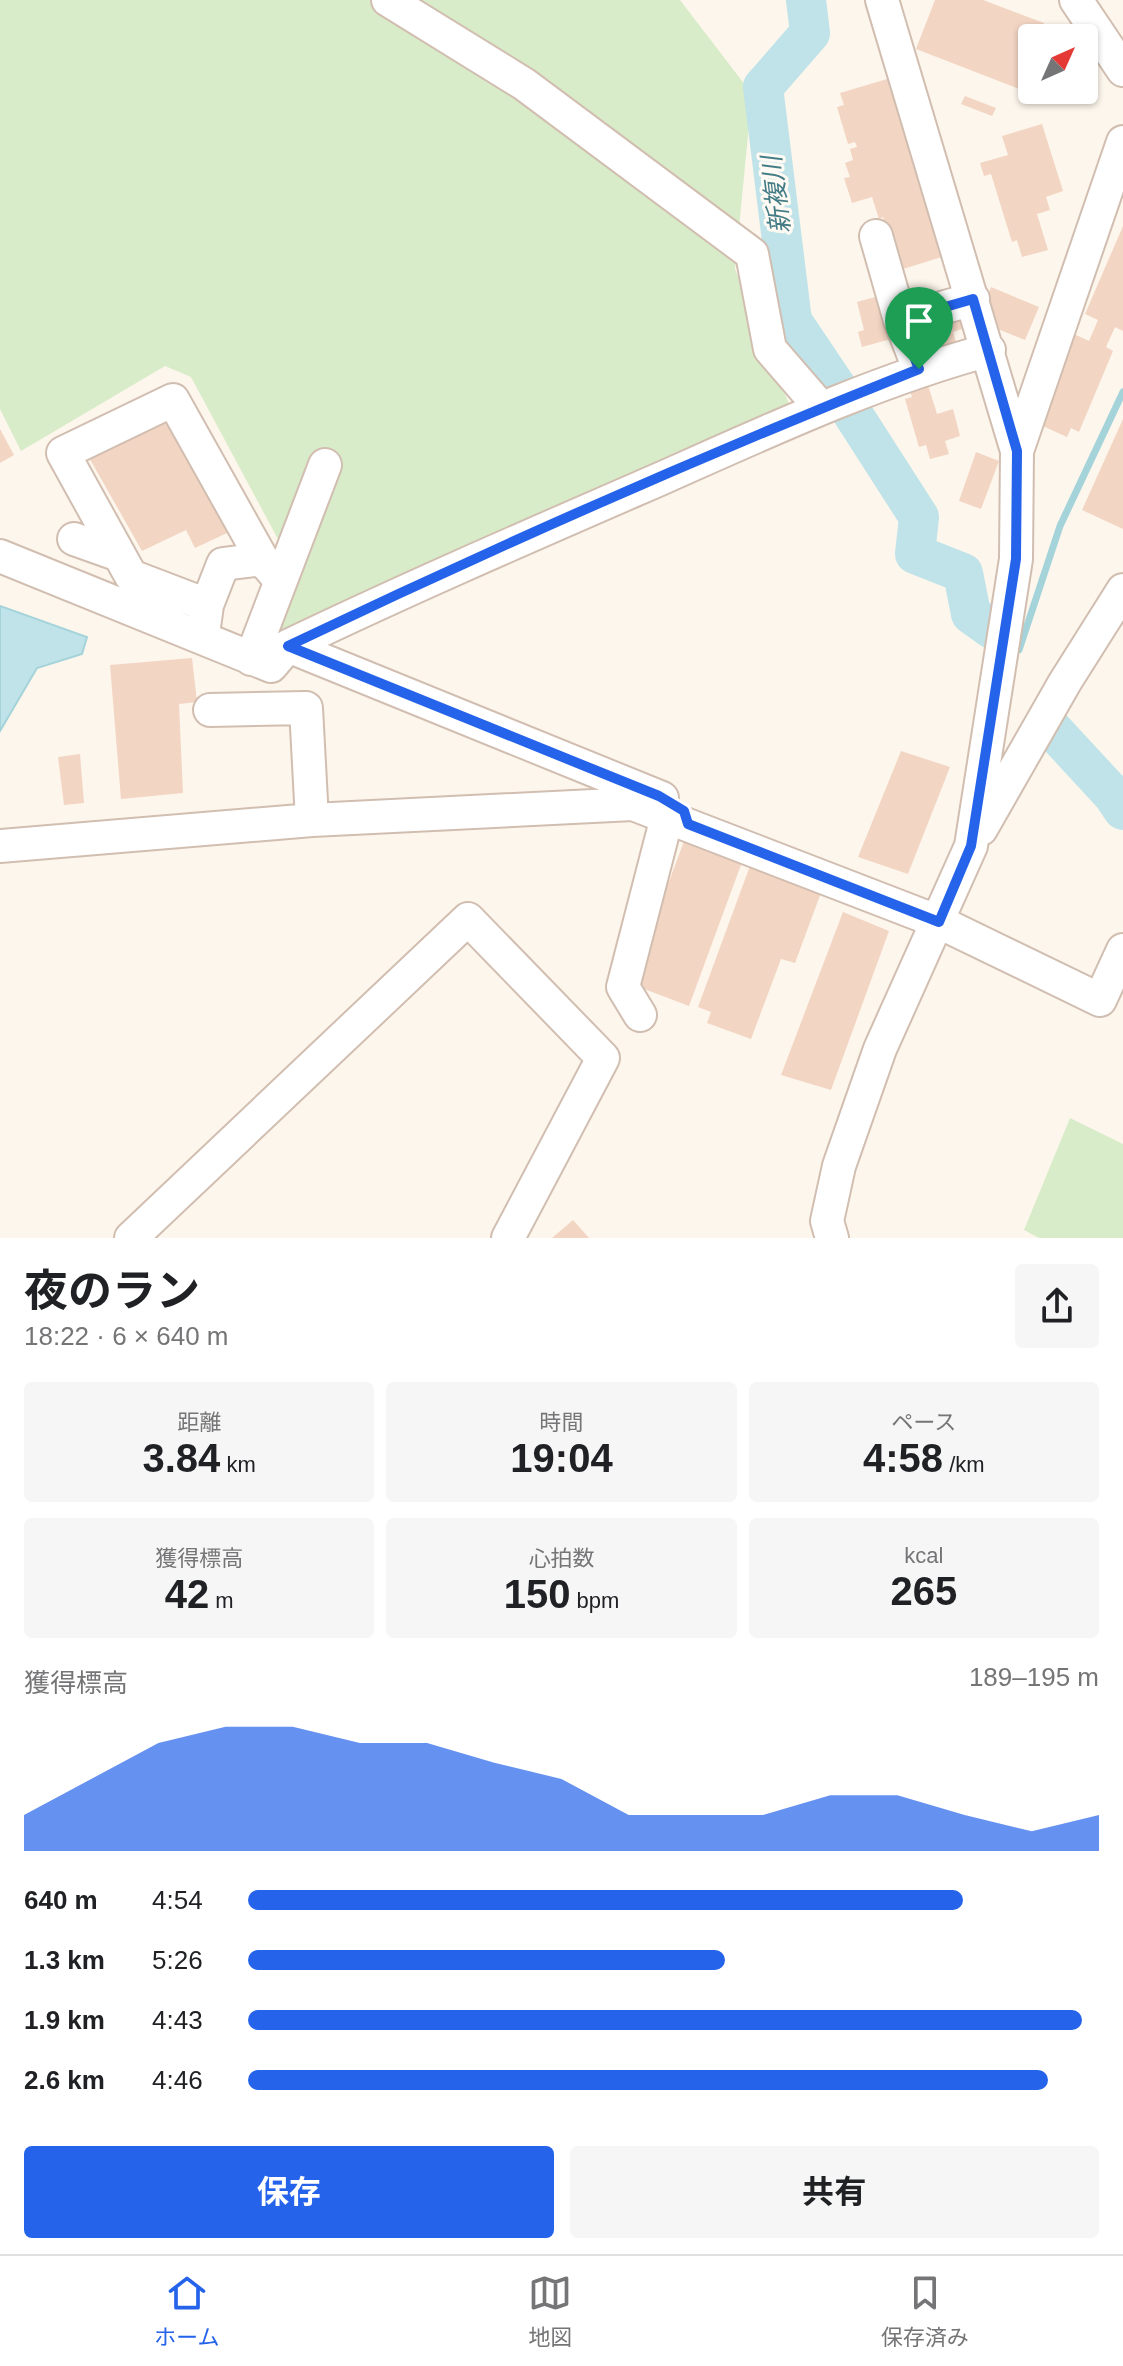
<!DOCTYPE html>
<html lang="ja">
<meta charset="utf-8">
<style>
:root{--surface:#fff;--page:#f6f6f6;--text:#202124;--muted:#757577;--line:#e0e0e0;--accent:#2563eb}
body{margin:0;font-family:Arial,"Noto Sans JP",sans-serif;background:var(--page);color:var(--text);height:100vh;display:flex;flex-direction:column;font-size:30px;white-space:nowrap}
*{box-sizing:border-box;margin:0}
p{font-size:26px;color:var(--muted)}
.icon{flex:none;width:44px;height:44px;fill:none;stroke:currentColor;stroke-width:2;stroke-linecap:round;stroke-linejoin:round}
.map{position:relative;height:1238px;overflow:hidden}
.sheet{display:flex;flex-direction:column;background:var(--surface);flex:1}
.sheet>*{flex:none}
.needle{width:52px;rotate:45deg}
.fabs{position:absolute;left:1018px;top:24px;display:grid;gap:16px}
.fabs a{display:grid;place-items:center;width:80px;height:80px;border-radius:8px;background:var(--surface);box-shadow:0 2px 6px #0004;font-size:40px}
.pin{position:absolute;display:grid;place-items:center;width:68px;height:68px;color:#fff;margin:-82px -34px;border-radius:50% 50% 50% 0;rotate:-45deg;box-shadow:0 0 8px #0007}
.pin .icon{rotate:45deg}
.round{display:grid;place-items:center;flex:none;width:84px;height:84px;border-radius:8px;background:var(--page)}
.head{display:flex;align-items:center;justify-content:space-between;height:136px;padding:0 24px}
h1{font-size:44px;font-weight:700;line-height:60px}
.metrics{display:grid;grid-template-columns:repeat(3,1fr);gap:12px;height:136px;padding:8px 24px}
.metrics div{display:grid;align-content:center;border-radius:8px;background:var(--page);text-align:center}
.metrics b{font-size:40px;font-weight:700}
.metrics small{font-size:22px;font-weight:400}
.metrics p{font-size:22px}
.chart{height:224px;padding:16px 24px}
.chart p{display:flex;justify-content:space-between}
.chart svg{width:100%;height:144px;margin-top:8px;fill:var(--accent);opacity:.7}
.action{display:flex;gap:16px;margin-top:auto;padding:16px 24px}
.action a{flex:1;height:92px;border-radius:8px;background:var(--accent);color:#fff;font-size:32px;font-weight:700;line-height:92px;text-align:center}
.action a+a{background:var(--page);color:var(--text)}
ul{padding:0 24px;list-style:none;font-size:26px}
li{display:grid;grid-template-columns:128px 96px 1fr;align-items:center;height:60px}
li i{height:20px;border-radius:10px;background:var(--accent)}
.tab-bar{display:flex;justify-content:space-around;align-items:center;height:112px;border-top:2px solid var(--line);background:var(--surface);font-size:22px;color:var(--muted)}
.tab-bar a{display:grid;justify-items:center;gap:4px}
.tab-bar .on{color:var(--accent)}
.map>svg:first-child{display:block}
.green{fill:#d8ecc9}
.water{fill:#bfe3e8;stroke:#a5d3da;stroke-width:2}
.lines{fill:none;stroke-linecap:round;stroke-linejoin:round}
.stream{stroke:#a5d3da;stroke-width:7}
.river{stroke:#bfe3e8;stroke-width:40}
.building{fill:#f3d5c3}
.minor-casing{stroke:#d1beb0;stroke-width:36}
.minor{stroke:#fff;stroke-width:32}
.route-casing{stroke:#fff;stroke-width:16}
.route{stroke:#2563eb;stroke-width:10}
.labels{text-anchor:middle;stroke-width:6;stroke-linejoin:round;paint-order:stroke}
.water-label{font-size:26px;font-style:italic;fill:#437c86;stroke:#fffaf3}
</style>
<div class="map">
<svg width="1123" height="1238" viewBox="0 0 1123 1238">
<rect width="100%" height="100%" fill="#fdf6ec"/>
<path class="green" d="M0,0H680L752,94L735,269L791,409L279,635L294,569L191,377L165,366L21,451L0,409Z
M1070,1118L1123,1144V1238H1039L1024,1230Z"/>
<path class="water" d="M0,606L87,637L82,654L37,668L0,731Z"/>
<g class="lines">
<path class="stream" d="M1019,650L1060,526L1123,392"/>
<path class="river" d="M806,0L810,33L763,87L792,321L841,394
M849,408L919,517L915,554L963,573L971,614L992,629
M1053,730L1113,795L1123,810"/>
</g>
<path class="building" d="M935,0H983L1044,23L1039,38H1032V55L1019,89L916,49Z
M894,77L945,256L900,270L883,217L879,219L872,197L852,203L844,178L850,177L845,163L853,160L850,149L857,147L855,142L848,144L837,107L844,105L840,93Z
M965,96L996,108L992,116L961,104Z
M1042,124L1063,191L1046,197L1050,210L1037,214L1048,250L1022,257L1017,240L1012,242L991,174L984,176L980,163L1008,155L1002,136Z
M1123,226V331L1115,327L1106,347L1113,351L1079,432L1071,428L1067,437L1036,423L1074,334L1089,341L1098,320L1085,314Z
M991,287L1039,307L1025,340L988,325L982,311Z
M886,294L898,337L862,347L858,332L864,330L857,302Z
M959,317L962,329L953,332L956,342L933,349L930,339L918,343L914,331Z
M927,382L937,414L953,409L960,436L945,441L949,454L930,459L926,445L919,447L905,399L912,397L909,388Z
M173,401L242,526L195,548L186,530L142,551L83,447Z
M1123,419V529L1082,510Z
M0,429L14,455L0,463Z
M976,452L999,461L981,509L959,501Z
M192,658L197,702L179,704L183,793L121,799L110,665Z
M901,751L950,767L908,874L858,857Z
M80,754L84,803L64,805L58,757Z
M687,833L745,854L689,1006L631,984Z
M754,855L825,882L795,963L781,959L751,1039L707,1023L711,1012L698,1007Z
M843,912L889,931L831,1090L781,1075Z
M573,1220L589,1238H552Z"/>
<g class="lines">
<defs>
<path id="minor" d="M388,0L524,84L752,254L770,349L821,408
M1076,0L1123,70
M876,236L900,320L919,369
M900,320L973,299
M1017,451L1123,142
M74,539L119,555
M0,556L271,666L288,646L662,798
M207,605L131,576L63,453L173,400L262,559L280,580
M204,627L207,605L223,564L262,559
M288,646C411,587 536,533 660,479C768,431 875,381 989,350
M251,659L325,465
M210,710L306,708L312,820
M981,829L1065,682L1123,590
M0,846L312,820L633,804L939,922L1100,1000L1123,950
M640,1015L623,987L667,817
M131,1238L468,919L603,1058L508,1238
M832,1238L827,1221L839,1166L880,1049L971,846L1016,559L1017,451L882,0"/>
</defs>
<use href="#minor" class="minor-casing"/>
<use href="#minor" class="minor"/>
</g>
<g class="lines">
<defs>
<path id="route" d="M973,299L1017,451L1016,559L971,846L939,922L688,824L684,811L659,796L288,646C495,547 706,454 919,369L900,320Z"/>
</defs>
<use href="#route" class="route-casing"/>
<use href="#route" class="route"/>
</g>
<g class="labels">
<g class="water-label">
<text transform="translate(776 195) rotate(-97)" y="9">新複川</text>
</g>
</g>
</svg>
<div class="fabs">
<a><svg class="needle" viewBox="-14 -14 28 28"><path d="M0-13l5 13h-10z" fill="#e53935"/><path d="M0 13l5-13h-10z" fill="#757577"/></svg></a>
</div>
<div class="pin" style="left:919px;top:369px;background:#1e9e55"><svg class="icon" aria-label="arrive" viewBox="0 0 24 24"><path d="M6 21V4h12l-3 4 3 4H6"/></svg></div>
</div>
<section class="sheet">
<div class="head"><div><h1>夜のラン</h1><p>18:22 · 6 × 640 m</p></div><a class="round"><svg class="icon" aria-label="share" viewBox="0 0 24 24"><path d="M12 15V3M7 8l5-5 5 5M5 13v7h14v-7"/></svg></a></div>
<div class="metrics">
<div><p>距離</p><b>3.84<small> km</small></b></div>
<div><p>時間</p><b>19:04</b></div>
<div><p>ペース</p><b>4:58<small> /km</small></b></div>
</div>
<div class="metrics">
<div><p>獲得標高</p><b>42<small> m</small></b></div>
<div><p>心拍数</p><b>150<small> bpm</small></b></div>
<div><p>kcal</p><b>265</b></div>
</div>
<div class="chart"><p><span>獲得標高</span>189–195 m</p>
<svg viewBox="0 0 160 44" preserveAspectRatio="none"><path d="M0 44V33L10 22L20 11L30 6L40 6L50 11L60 11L70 17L80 22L90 33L100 33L110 33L120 27L130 27L140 33L150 38L160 33V44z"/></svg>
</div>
<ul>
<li><b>640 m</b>4:54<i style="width:84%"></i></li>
<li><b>1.3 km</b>5:26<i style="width:56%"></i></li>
<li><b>1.9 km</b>4:43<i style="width:98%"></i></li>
<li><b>2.6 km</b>4:46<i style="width:94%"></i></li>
</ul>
<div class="action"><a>保存</a><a>共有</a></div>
</section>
<nav class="tab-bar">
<a class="on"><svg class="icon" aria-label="home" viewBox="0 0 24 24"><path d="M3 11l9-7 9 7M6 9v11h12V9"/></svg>ホーム</a>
<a><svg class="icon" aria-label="map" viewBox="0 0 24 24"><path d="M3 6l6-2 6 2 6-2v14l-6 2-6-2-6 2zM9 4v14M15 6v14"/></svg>地図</a>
<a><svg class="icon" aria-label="saved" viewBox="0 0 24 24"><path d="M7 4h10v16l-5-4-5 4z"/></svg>保存済み</a>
</nav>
